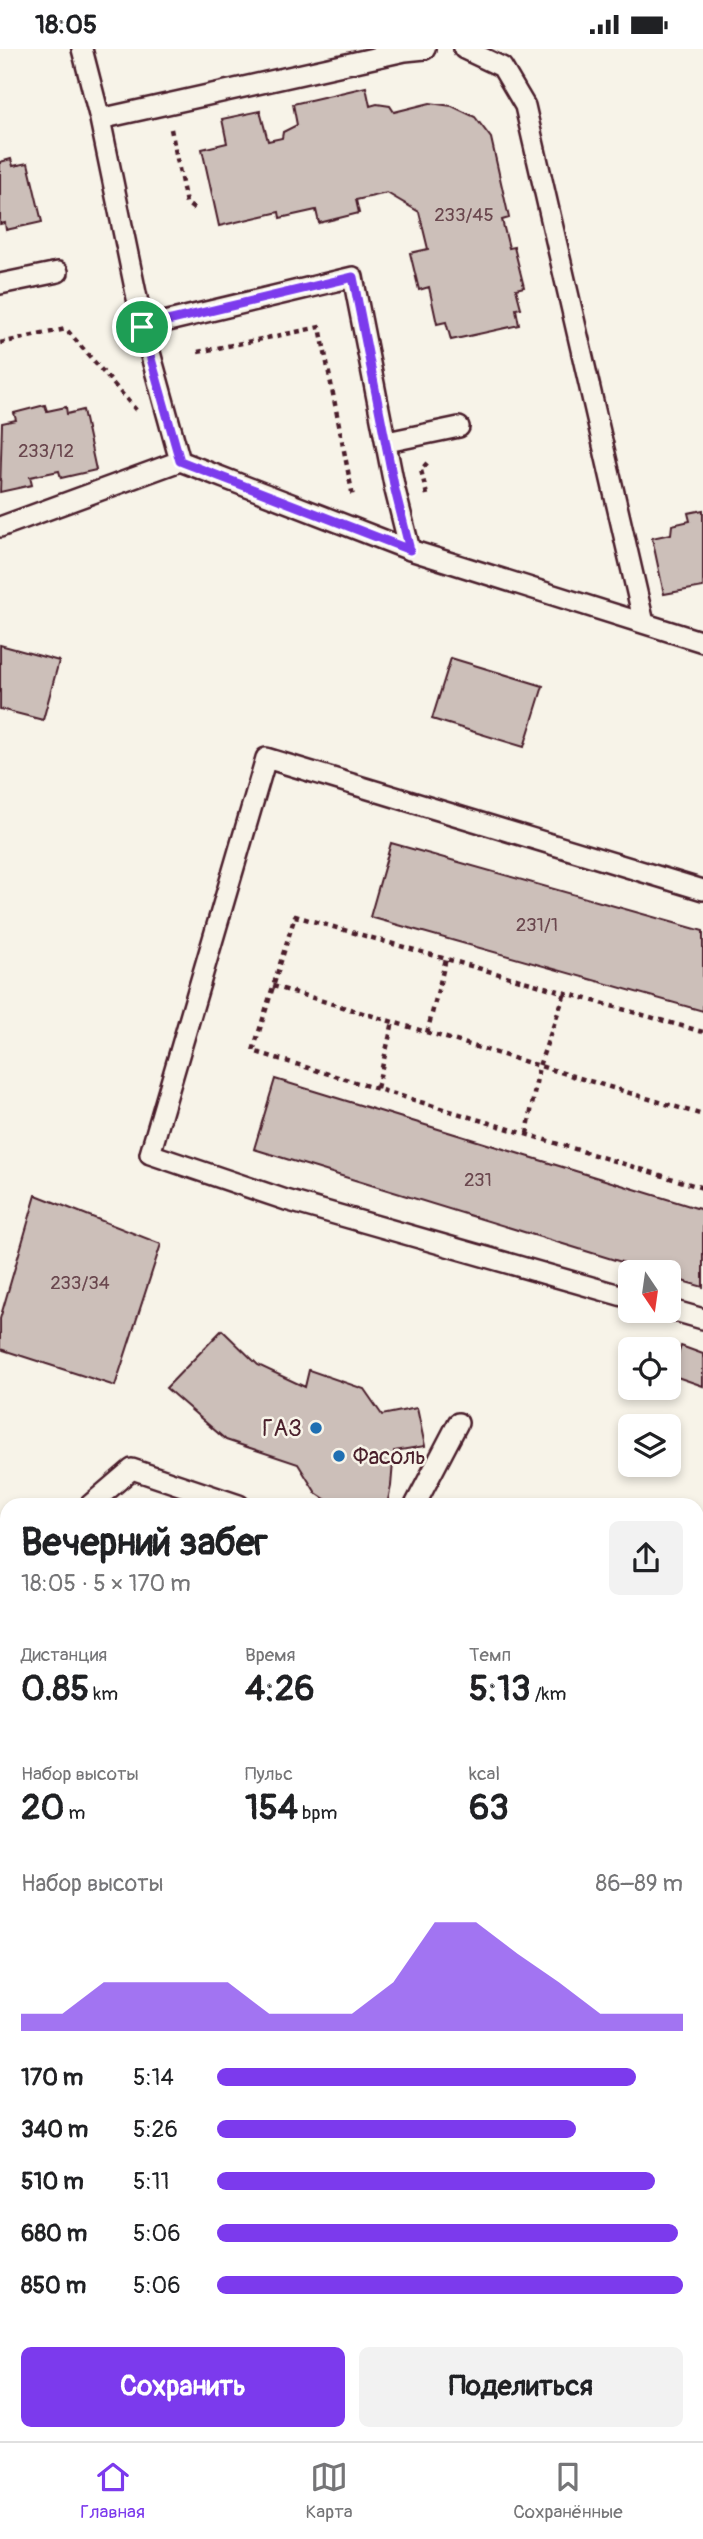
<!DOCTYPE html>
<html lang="ru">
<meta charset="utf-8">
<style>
:root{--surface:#fff;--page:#f2f2f2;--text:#202124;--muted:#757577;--line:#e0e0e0;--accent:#7c3aed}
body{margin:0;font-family:Pangolin,sans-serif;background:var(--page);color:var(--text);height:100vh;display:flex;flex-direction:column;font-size:26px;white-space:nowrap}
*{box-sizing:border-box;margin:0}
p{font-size:23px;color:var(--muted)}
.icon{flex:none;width:38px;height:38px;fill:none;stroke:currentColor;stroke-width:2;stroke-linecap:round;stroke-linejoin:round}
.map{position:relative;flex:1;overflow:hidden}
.side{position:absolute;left:0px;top:1449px;width:704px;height:943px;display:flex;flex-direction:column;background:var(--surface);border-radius:21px 21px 0 0;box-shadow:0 4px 10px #0003}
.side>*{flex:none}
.needle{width:46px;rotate:167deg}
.controls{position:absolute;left:618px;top:1211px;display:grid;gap:14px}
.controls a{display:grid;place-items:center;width:63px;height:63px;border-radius:10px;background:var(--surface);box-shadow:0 4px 10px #0003;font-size:35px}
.pin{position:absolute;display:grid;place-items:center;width:60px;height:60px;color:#fff;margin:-30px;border:4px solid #fff;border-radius:50%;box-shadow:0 2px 7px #0007}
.round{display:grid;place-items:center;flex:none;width:74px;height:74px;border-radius:10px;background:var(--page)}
.summary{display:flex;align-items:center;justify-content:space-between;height:119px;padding:0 21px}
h1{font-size:38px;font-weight:700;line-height:52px}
.stats{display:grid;grid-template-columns:repeat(3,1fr);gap:10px;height:119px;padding:7px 21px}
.stats div{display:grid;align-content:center}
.stats b{font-size:35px;font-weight:700}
.stats small{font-size:19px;font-weight:400}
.stats p{font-size:19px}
.chart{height:196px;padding:14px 21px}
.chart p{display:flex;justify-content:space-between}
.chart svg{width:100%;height:126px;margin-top:7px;fill:var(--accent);opacity:.7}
.button{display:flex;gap:14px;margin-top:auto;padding:14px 21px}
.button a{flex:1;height:80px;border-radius:10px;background:var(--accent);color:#fff;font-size:28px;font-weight:700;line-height:80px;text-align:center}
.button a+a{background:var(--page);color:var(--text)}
ul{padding:0 21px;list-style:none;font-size:23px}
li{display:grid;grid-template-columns:112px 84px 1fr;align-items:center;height:52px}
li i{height:18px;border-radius:9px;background:var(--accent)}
.status{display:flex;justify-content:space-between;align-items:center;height:49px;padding:0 35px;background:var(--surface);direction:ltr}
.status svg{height:19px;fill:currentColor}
.tab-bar{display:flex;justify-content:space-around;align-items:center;height:98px;border-top:2px solid var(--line);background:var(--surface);font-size:19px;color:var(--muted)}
.tab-bar a{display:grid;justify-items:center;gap:4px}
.tab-bar .on{color:var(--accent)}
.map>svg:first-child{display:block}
.built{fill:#eae3da}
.green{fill:#ded4cc;stroke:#947a7c;stroke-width:2}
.building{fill:#ccbfb9;stroke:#4a1f2b;stroke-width:2}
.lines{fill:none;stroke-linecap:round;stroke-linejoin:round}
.service-casing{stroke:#4a1f2b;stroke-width:24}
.secondary-casing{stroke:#4a1f2b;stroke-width:44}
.path{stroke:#4a1f2b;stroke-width:4.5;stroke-dasharray:5 5;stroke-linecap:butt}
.service{stroke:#f7f3e8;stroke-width:19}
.secondary{stroke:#f7f3e8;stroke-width:38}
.route-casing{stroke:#fff;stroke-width:14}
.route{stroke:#7c3aed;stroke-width:9}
.poi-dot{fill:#1f6fb2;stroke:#f7f3e8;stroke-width:2.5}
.labels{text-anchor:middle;stroke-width:5;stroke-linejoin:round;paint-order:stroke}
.number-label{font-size:19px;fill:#6a474e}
.poi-label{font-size:23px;fill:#4a1f2b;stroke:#f7f3e8;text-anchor:end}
</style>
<div class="status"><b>18:05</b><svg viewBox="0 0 49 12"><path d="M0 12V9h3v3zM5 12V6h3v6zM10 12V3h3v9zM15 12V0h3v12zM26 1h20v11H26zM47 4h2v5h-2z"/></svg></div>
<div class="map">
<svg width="703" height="2392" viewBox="0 0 703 2392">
<rect width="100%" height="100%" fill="#f7f3e8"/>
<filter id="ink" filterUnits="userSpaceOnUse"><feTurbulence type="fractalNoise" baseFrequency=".0143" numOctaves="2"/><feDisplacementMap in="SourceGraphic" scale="14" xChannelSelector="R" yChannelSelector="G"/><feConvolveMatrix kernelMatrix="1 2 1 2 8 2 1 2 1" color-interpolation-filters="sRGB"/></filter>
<g filter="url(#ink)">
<path class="built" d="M0,1627L7,1629V1781L0,1779Z"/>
<path class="green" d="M268,2385H331L327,2392H294Z"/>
<path class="building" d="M366,38L370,57L377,55L390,57L394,63L430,54L452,57L475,68L491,89L509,169L502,171L509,199L514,198L524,238L516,240L521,259L516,260L519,276L451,291L446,273L437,275L429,238L419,241L410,204L428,200L419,163L387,144L356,151L359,164L319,174L316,161L280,169L279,163L219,177L202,100L227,94L222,70L260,62L268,92L282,89L283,83L297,76L293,55Z
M11,110L13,117L28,114L42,173L6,181L5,174L0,175V113Z
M45,356L47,362L66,358L67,365L83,361L96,421L61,429L59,422L30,428L32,436L0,443L2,374L16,371L14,364Z
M703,461V538L664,545L652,489L671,485L672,476L690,472L688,464Z
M0,596L59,612L43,671L0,660Z
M451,609L543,637L524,698L432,670Z
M391,794L703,882V962L370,868Z
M275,1030L703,1161V1238L668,1228V1223H654L254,1100Z
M36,1146L161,1195L115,1337L0,1300V1270Z
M222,1281L258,1316L305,1338L309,1321L364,1340L382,1366L417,1359L425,1397L394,1402L391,1437L387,1456H334L316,1444L298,1415L226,1391L166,1339Z
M681,1297L703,1305V1337L671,1326Z
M0,1635L6,1637L0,1661Z
M4,1696L7,1697V1739L0,1737V1711Z
M0,1747L7,1748V1775L0,1773Z
M0,1870L7,1872V1955L0,1953Z
M570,2385L569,2392H496L474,2386Z"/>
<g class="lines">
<defs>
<path id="service" d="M464,0L502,18L525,57L644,574
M100,70L405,2L425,0
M0,235L58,223
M143,278L353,228L395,441L410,501
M387,393L459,378
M180,412L410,501L703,593
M0,478L180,412L143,278L100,70L82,0
M630,1249L286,1151L150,1105L266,709L703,841
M668,1260L703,1270
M90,1456L132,1420L239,1456
M415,1456L458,1374
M696,1536L703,1529
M0,1783L7,1785
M0,2235L7,2233
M696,2237L703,2239
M446,2385L450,2392
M653,2385V2392"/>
<path id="secondary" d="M0,1500L7,1502
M0,1542L7,1544
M696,1604L703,1599
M696,1714L703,1717
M696,1751L703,1753
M696,1844L703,1862"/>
</defs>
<use href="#service" class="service-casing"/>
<use href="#secondary" class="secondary-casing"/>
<path class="path" d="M171,80L186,154L197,162
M0,294L66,280L136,361
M198,303L320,278L353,448
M427,446L421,421L428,413
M273,937L703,1066
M703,983L295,867L253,1002L703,1139
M427,984L446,910
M377,1039L393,973
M527,1085L539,1017L565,944
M0,1604L7,1606
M696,1671L703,1673
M696,1920H703"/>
<use href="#service" class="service"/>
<use href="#secondary" class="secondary"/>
</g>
</g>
<g class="lines" filter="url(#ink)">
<defs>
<path id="route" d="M353,228L395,441L410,501L180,412L142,278Z"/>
</defs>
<use href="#route" class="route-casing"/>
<use href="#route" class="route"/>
</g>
<g class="poi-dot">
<circle cx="316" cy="1379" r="7"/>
<circle cx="339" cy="1407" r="7"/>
</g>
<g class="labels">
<g class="number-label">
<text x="464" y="172">233/45</text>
<text x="46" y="408">233/12</text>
<text x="537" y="882">231/1</text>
<text x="478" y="1137">231</text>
<text x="80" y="1240">233/34</text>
</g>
<g class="poi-label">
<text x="302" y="1387">ГАЗ</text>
<text x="353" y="1415" text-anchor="start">Фасоль</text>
</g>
</g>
</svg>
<div class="controls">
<a><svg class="needle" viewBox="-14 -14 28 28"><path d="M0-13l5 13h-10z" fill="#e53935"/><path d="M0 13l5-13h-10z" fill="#757577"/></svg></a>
<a><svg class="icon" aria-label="locate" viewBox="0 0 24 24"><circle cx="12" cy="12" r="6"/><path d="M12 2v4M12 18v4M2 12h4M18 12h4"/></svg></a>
<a><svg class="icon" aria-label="layers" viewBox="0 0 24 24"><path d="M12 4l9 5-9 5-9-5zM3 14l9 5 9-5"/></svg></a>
</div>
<div class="pin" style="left:142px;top:278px;background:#1e9e55"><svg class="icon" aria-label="arrive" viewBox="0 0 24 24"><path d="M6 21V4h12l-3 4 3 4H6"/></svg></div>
<section class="side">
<div class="summary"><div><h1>Вечерний забег</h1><p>18:05 · 5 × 170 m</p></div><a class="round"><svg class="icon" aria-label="share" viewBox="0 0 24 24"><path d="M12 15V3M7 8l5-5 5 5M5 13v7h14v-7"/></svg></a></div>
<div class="stats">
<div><p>Дистанция</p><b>0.85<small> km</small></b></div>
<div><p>Время</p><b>4:26</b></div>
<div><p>Темп</p><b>5:13<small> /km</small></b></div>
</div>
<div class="stats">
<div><p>Набор высоты</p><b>20<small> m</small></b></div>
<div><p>Пульс</p><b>154<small> bpm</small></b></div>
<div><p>kcal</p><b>63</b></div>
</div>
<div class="chart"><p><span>Набор высоты</span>86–89 m</p>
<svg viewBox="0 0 160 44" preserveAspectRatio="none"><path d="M0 44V38L10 38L20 27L30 27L40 27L50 27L60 38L70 38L80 38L90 27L100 6L110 6L120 17L130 27L140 38L150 38L160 38V44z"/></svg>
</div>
<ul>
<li><b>170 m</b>5:14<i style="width:90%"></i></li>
<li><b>340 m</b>5:26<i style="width:77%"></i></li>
<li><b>510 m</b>5:11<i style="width:94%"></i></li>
<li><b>680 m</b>5:06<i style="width:99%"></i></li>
<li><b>850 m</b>5:06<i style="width:100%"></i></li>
</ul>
<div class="button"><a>Сохранить</a><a>Поделиться</a></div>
</section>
</div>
<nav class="tab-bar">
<a class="on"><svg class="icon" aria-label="home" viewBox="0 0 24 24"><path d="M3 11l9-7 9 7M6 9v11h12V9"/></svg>Главная</a>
<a><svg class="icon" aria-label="map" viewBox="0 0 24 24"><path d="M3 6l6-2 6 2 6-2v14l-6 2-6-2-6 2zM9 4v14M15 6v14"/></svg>Карта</a>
<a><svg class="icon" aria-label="saved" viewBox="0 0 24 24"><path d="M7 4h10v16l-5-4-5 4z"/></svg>Сохранённые</a>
</nav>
